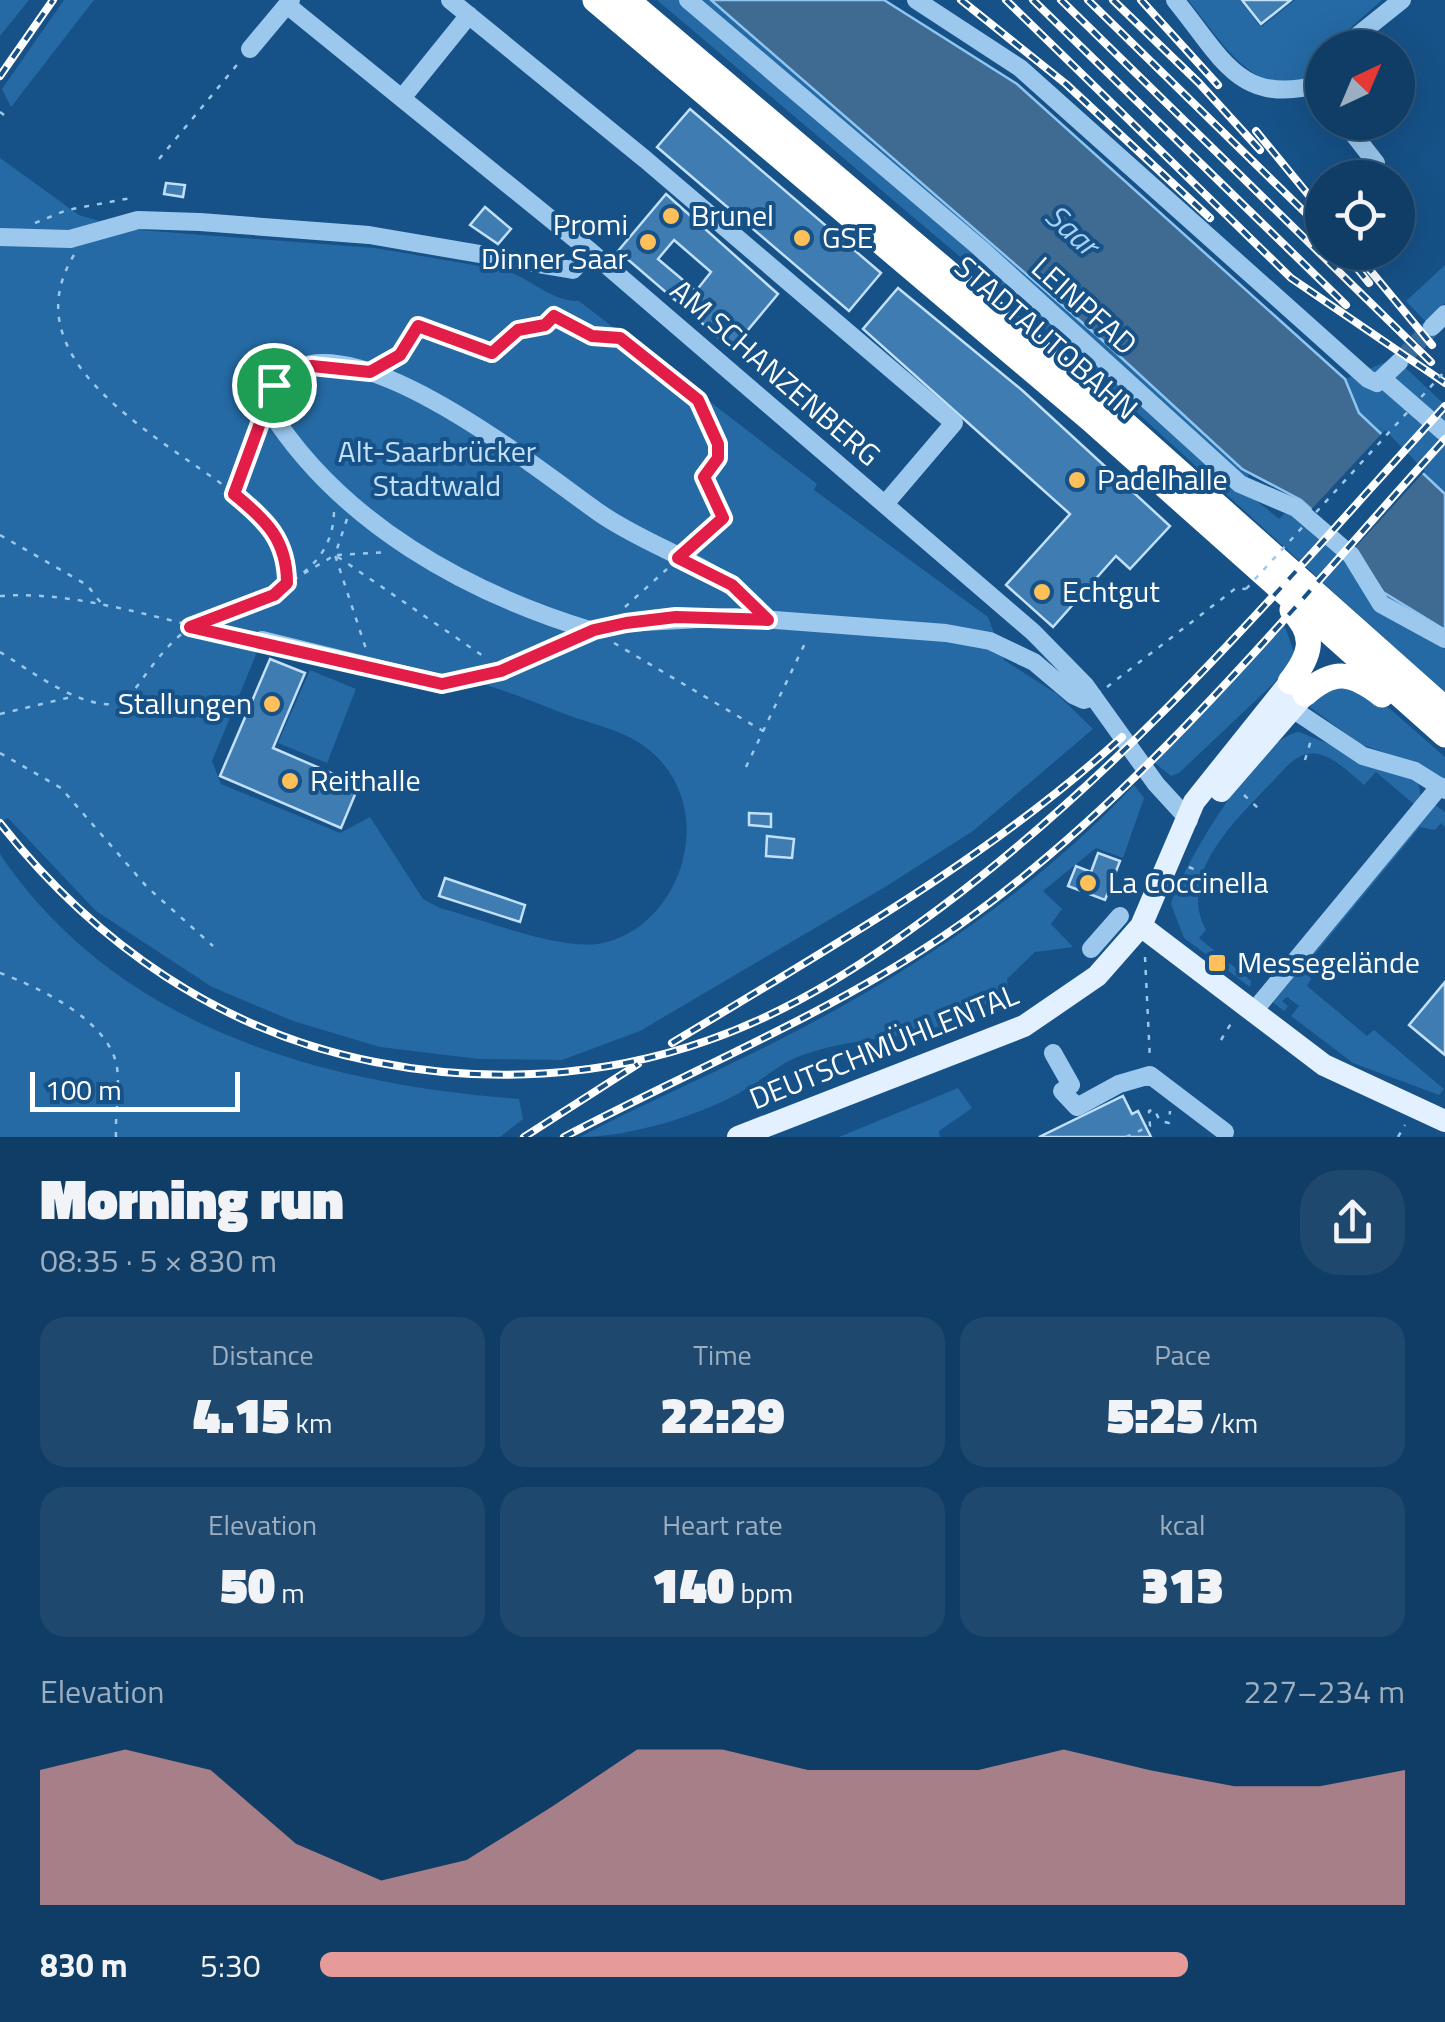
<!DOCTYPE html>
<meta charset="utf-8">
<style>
:root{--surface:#103d65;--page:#1e486e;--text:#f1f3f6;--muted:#9caebf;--line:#305679;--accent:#e69b98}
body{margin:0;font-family:"Titillium Web",sans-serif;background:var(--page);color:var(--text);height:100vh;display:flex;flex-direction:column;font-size:38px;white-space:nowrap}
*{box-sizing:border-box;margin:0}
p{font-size:32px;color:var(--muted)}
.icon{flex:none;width:55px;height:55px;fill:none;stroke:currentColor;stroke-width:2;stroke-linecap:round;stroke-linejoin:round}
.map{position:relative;height:1137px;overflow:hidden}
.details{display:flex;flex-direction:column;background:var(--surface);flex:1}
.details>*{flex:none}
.needle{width:65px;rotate:44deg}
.fabs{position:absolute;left:1305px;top:30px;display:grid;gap:20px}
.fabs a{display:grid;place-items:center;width:110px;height:110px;border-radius:50%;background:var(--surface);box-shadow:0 10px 40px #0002,0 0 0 2px var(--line);font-size:50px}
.scale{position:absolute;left:30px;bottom:25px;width:210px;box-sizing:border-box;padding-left:10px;border:5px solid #fff;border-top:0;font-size:28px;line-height:35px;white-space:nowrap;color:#fff;-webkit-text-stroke:8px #165187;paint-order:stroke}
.pin{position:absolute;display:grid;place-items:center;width:85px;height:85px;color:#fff;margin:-42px;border:5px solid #fff;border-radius:50%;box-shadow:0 2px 10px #0007}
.round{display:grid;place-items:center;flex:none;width:105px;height:105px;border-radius:40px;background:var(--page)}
.summary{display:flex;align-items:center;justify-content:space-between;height:170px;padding:0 40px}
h1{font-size:55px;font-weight:800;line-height:75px}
.metrics{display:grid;grid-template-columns:repeat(3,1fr);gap:15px;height:170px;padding:10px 40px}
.metrics div{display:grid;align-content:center;border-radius:25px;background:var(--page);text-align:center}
.metrics b{font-size:50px;font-weight:800}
.metrics small{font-size:28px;font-weight:400}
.metrics p{font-size:28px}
.chart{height:280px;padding:20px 40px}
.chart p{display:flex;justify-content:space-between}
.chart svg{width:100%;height:180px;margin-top:10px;fill:var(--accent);opacity:.7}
ul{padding:0 40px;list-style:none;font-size:32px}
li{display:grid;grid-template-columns:160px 120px 1fr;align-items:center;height:75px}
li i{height:25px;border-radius:12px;background:var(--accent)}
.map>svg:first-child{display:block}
.green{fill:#256aa4;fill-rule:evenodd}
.water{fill:#3f6b92;stroke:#8ec5f1;stroke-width:2.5}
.pier{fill:#165187}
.building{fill:#3e7cb1;stroke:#c2e0fa;stroke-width:2.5;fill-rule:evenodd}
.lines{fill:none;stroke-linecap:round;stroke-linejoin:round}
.minor-tunnel{stroke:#396b99;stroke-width:18;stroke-dasharray:18 9;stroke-linecap:butt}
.path{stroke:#9cc8ee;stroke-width:2.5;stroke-dasharray:5 8;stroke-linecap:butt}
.minor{stroke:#9cc8ee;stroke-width:18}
.major{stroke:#e3f0ff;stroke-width:22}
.highway{stroke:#fff;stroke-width:25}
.rail-casing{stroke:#fff;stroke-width:8}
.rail{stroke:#165187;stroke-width:4;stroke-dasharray:11;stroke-linecap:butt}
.path-bridge{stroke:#9cc8ee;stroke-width:2.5;stroke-dasharray:5 8;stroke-linecap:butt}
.route-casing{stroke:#fff;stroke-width:20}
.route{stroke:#e11d48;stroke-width:12}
.poi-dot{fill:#ffc059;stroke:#165187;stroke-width:4}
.labels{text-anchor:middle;stroke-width:8;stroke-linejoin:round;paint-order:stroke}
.poi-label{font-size:30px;fill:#fff;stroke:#165187;text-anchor:start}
.street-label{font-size:30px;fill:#fff;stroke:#165187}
.park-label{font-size:30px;fill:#c2e0fa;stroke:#165187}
.water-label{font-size:32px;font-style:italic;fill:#a7d2f5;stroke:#165187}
</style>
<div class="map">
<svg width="1445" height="1137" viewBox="0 0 1445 1137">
<rect width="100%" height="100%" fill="#165187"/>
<path class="green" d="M0,0H29L0,36Z
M64,0H94L11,107L2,89Z
M657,0H711L1101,339L1249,475L1241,488L1279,519L1288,510L1349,561L1420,635L1445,649V694L1050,333Z
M1188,0H1240L1261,27L1295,0H1382L1329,47L1322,48L1314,76C1259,109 1217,35 1188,0Z
M0,158L79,215L126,229L375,248L503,270C530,277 551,302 579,301L817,484L814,490L988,617L1004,660L1057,694L1093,729L973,831L885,887L640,1031L562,1060L479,1059L380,1047L293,1021L212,987L96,911L8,818L0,822ZM262,640C334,654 410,663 479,683C511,692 542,705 573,717C599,726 628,732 649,750C719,806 684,925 603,943C562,952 482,919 440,908L423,899L370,817L340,833L221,784L212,761Z
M1445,265V303L1426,322L1406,301Z
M1395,358L1445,405V494L1359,413L1345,379Z
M1284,624L1295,655L1274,683L1179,773L1171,776L1155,763Z
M310,670L356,689L327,763L278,743Z
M1334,682L1381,701L1445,757V779L1418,764L1360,744L1307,705Z
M1299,732L1411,777L1418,782L1421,797L1415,805L1376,772L1364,785C1338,763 1315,737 1286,767C1249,809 1173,868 1206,930L1199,938L1251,981L1250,987L1184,938L1171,904C1183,866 1259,736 1299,732Z
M1134,785L1144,798L1123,858L1096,848L1043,891L1062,909L1051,924L1073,947L1035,952L1007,979L1008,988C937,1049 876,1028 800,1056C779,1064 765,1078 748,1088C704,1115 630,1137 580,1137C643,1104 708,1076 771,1044C904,977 1032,894 1134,785Z
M1434,804L1445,812V827L1441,823L1435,830L1420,827L1306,965L1311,979L1307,986L1367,1036L1374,1030L1444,1089L1439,1095L1353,1063L1291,1016L1299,1006L1287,997L1282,1001L1288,1006L1284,1011L1271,1001Z
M0,854C117,1028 322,1084 519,1099L523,1119L500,1137H0Z
M958,1088L972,1108L939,1131L940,1137H839Z"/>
<path class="water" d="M711,0H884L1017,84L1345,379L1359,413L1445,494V630L1383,592L1355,549L1301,500L1242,469L1101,339Z"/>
<path class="pier" d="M1385,430L1425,471L1351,552L1308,513Z"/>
<path class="building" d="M1242,0H1291L1261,24Z
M690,109L881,273L849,311L657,147Z
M166,183L185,185L183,197L164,194Z
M666,194L778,294L732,349L618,251ZM674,240L711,272L696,291L658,259Z
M485,207L511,229L498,244L470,225Z
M898,288L1023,391L1170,526L1130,569L1116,556L1053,627L1006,585L1070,514L863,329Z
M270,659L305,673L273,748L359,785L341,828L220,776Z
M749,813L771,814V827L749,825Z
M767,836L794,839L792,858L766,856Z
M1098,853L1120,861L1105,900L1068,886L1076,866L1091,872Z
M445,878L525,905L520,922L439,896Z
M1445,982V1055L1409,1025Z
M1123,1096L1132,1114L1138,1111L1151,1137H1039Z"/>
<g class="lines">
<path class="minor-tunnel" d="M1399,362L1432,327"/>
<path class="path" d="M0,112L4,115
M159,159L241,60
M35,223L67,210L131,198
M74,255C0,376 206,457 266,520C283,538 287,560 287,583
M387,362L400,355L418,327L492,353L518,330L545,325L554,316L591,336L620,338L646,355L698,400L715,431L718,458L705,477L723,517L689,544
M234,494L262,424
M347,519L335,555L366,649
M0,535L87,585L101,603
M337,555L388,552
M293,580L335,555L486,658
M0,596C82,590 166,623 246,637
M625,607L667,569
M614,643L763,731
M0,652C30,670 90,717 126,701C144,678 168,639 194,626C246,598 334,586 334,510
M1107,687L1236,588L1246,589
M0,714L71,697
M0,753L61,788L147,887L213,946
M1305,760L1311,740
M746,767L807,639
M1244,795L1258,808
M1189,867L1206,875
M1125,889L1133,892
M1145,957L1150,1060
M0,973C40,988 109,1020 117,1067C120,1091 115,1114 116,1137
M1221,1040L1233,1020
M1126,1137L1150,1126L1149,1111L1154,1109L1160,1121L1169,1123L1170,1111
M1398,1137L1405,1125"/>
<path class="minor" d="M450,0L646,160L954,423L885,504
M688,0L980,248L1240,484L1296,508L1351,555L1381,604L1445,639
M916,0L1020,68L1368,379L1377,383L1399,362
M1175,0C1221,56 1240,109 1322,83
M287,5L590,251L1033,632L1085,685L1156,784L1189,820
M1342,48L1402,0
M250,49L291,0
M402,98L469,15
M1344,122L1376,163
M0,237L70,239L138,220L200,222L369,235L573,270L590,251
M1432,327L1445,314
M1383,379L1445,433
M593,631C467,593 340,523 268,408C301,274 548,478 601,514C655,551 727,568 768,620
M262,640L442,684L501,671L593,631L626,623L735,617L946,633L990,641L1034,662L1073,695L1084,700L1094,697
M1285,704L1363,756L1415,771L1445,790
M1091,949L1120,916
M1253,1012L1440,786
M1053,1053L1071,1085
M1062,1091L1077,1107L1119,1084L1150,1075L1225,1132"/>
<path class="major" d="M1221,791L1305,694
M1141,926L1324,1065L1445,1121
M738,1137L1024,1026L1097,976L1141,926L1194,802L1290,682"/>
<path class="highway" d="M595,0L1090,419L1445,735
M627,0L1104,405L1445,709
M1290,682C1311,655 1317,636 1292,610
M1305,694C1334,668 1352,672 1382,695"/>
<defs>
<path id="rail" d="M961,0L1066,84L1210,218
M1006,0L1291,278L1445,383
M1033,0L1346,305
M1061,0L1431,362
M1088,0L1322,229
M1113,0L1199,83L1260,150
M1141,0L1218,85
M0,76L53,0
M1256,131L1320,209
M1344,252L1369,283
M1365,264L1432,345
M0,823C94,943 223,1033 375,1062C486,1084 602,1078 709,1040C793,1011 869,961 940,908C1134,763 1283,584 1445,406
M672,1043C827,949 987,860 1122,737
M524,1137L638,1064
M564,1137C697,1067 835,1012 958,926C1141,798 1295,604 1445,439"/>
</defs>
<use href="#rail" class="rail-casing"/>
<use href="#rail" class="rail"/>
<path class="path-bridge" d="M1246,589L1445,371"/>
</g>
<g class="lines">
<defs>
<path id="route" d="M554,316L592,336L620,338L698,400L718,444V458L704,477L723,518L678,558L732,585L768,620L676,617L626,623L594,630L501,671L442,684L190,627L274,595L287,583C287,540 266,520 234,494L274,385L294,369L312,366L370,372L400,355L418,326L492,353L518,330L545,325Z"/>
</defs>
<use href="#route" class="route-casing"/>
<use href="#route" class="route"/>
</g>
<g class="poi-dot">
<circle cx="671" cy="216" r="10"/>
<circle cx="802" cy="238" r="10"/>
<circle cx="648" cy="242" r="10"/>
<circle cx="1077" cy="480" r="10"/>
<circle cx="1042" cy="592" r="10"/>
<circle cx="272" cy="704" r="10"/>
<circle cx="290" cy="781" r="10"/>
<circle cx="1088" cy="883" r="10"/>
<rect x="1207" y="953" width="20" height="20" rx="5"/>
</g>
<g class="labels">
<g class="poi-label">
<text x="691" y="226">Brunel</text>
<text x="628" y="235" text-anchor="end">Promi<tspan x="628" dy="34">Dinner Saar</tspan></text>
<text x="822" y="248">GSE</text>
<text x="1097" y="490">Padelhalle</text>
<text x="1062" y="602">Echtgut</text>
<text x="252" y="714" text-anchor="end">Stallungen</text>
<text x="310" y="791">Reithalle</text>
<text x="1108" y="893">La Coccinella</text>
<text x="1237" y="973">Messegelände</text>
</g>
<g class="street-label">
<text transform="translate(1084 306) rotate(42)" y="10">LEINPFAD</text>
<text transform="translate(1046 338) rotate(41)" y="10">STADTAUTOBAHN</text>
<text transform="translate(775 373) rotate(41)" y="10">AM SCHANZENBERG</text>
<text transform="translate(884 1047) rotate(-22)" y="10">DEUTSCHMÜHLENTAL</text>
</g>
<g class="park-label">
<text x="437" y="462">Alt-Saarbrücker<tspan x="437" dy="34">Stadtwald</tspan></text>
</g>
<g class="water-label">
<text transform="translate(1072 230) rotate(42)" y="11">Saar</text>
</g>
</g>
</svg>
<div class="fabs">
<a><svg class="needle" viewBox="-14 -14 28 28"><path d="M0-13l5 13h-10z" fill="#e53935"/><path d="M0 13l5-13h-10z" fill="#9caebf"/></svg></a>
<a><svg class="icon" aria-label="locate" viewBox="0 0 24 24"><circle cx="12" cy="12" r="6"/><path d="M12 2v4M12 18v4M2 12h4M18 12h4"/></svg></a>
</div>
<div class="scale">100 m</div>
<div class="pin" style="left:274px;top:385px;background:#1e9e55"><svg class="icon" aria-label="arrive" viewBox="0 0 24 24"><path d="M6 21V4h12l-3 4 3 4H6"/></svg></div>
</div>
<section class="details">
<div class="summary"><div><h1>Morning run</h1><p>08:35 · 5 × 830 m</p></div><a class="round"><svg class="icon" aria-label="share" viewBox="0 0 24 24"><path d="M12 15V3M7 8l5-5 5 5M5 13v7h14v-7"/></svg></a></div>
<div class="metrics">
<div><p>Distance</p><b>4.15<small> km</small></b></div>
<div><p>Time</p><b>22:29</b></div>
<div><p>Pace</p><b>5:25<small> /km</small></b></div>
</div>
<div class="metrics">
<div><p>Elevation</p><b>50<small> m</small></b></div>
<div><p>Heart rate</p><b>140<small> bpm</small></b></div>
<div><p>kcal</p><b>313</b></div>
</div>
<div class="chart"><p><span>Elevation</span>227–234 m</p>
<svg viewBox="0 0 160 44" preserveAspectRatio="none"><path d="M0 44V11L10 6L20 11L30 29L40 38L50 33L60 20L70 6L80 6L90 11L100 11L110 11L120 6L130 11L140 15L150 15L160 11V44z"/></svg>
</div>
<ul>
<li><b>830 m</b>5:30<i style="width:80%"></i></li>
</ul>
</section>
